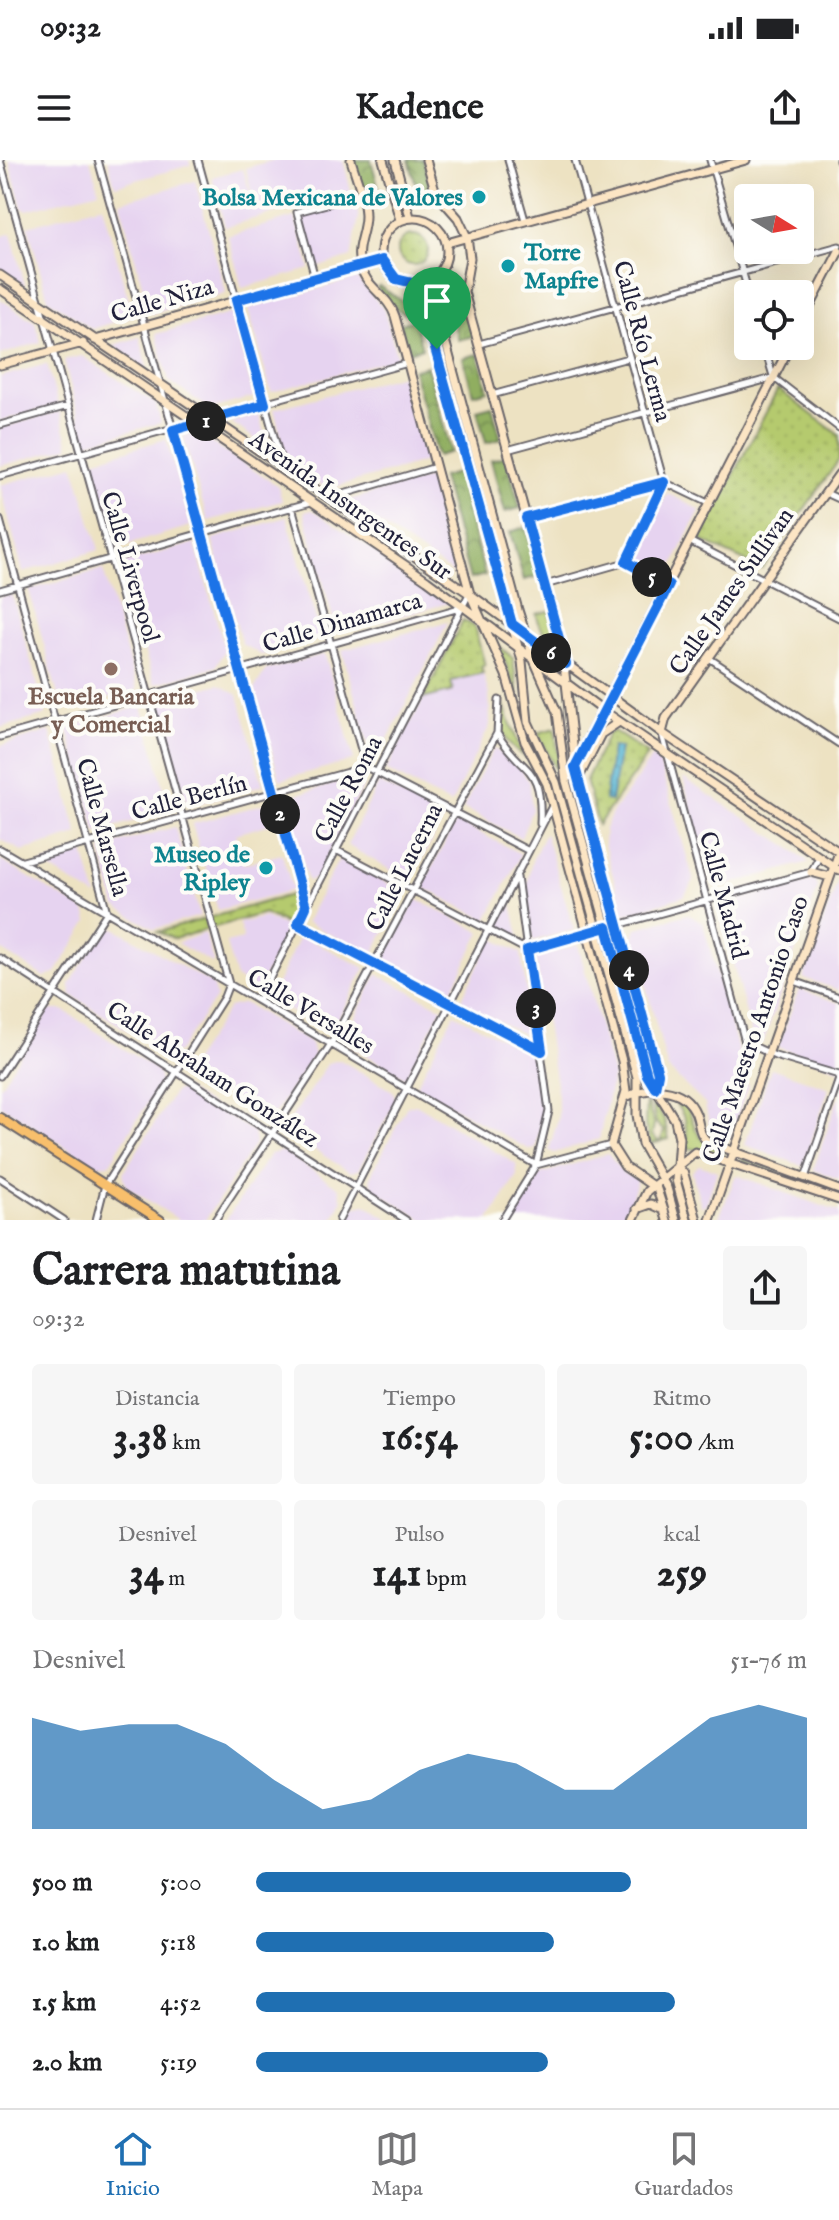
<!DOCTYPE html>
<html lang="es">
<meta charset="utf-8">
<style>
:root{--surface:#fff;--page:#f6f6f6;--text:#202124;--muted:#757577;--line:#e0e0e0;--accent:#1f6fb2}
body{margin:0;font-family:"IM FELL English",serif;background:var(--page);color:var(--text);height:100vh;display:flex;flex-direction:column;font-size:30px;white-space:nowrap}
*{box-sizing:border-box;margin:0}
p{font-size:26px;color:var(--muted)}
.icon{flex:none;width:44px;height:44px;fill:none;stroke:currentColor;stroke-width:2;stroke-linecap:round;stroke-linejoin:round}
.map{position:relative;height:1060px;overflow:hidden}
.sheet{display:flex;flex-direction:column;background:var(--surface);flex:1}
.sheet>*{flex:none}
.needle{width:52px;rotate:101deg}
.tools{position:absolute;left:734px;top:24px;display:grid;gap:16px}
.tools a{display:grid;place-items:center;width:80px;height:80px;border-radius:8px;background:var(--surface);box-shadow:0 8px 32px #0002;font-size:40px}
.pin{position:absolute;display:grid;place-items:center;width:68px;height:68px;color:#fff;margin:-82px -34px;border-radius:50% 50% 50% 0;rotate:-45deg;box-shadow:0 0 8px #0007}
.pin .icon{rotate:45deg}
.km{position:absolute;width:40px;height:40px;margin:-20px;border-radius:50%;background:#222;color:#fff;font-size:22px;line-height:40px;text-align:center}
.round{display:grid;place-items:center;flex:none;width:84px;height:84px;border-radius:8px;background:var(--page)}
.headline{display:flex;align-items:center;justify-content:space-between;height:136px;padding:0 32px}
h1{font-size:44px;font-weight:700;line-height:60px}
.metrics{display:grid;grid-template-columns:repeat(3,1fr);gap:12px;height:136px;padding:8px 32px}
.metrics div{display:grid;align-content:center;border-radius:8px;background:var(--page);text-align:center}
.metrics b{font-size:40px;font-weight:700}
.metrics small{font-size:22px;font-weight:400}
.metrics p{font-size:22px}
.chart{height:224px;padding:16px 32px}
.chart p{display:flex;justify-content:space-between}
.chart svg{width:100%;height:144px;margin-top:8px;fill:var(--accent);opacity:.7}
ul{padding:0 32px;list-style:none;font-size:26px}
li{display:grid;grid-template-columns:128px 96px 1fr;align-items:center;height:60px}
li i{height:20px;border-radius:10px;background:var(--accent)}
.status{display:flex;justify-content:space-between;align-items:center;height:56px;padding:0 40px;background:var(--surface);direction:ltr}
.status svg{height:22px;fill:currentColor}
header{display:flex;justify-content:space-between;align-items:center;height:104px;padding:0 32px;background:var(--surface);font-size:36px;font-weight:700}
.dock{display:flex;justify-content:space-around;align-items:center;height:112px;border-top:2px solid var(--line);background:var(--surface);font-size:22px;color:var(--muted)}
.dock a{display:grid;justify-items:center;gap:4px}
.dock .on{color:var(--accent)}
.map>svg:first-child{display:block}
.built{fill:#e6d3f0}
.green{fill:#b5ca6e;stroke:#6c7654;stroke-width:2}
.forest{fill:url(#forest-crowns);stroke:#59684e;stroke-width:2}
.park{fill:url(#park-dots);stroke:#6c7654;stroke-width:2}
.water{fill:url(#water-ripples);stroke:#3a6b86;stroke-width:2}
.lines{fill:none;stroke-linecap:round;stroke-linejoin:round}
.street-casing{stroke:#69656a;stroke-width:9}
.secondary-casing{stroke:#69656a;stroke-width:11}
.primary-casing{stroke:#69656a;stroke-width:12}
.street{stroke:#fff;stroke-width:5}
.secondary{stroke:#fce5c4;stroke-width:7}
.primary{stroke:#f8bf6c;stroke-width:8}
.route-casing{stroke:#fff;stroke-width:16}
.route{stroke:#1a73e8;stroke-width:10}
.culture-dot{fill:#0f9aa8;stroke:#fdfcf7;stroke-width:3}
.education-dot{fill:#8d6e63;stroke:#fdfcf7;stroke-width:3}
.labels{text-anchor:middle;stroke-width:8;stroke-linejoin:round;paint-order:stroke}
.culture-label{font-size:24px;font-weight:bold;fill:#0d838f;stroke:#fdfcf7;text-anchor:end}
.street-label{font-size:24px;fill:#22223b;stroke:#fdfcf7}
.education-label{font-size:24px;font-weight:bold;fill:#785e54;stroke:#fdfcf7}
</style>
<div class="status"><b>09:32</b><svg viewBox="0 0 49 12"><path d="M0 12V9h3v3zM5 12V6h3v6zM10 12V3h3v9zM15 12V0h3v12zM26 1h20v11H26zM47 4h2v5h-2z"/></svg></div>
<header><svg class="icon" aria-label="menu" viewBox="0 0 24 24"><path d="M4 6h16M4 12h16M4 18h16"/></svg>Kadence<svg class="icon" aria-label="share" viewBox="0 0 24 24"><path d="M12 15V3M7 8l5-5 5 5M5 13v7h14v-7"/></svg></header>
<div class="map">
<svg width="839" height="1060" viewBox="0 0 839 1060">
<defs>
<pattern id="forest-crowns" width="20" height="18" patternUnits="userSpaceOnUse" patternTransform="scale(2)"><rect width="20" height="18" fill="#90ae61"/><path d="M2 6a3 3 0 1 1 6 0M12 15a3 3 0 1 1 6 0" fill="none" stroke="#758d51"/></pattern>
<pattern id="park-dots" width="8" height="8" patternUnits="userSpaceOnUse" patternTransform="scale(2)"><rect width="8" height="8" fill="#b5ca6e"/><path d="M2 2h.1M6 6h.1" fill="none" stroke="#9bad60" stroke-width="1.8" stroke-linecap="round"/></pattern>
<pattern id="water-ripples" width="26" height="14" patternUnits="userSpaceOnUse" patternTransform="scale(2)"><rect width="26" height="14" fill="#53b4d2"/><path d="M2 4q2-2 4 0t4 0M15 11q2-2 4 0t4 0" fill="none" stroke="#4492ac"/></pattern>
</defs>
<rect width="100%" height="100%" fill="#fdfcf7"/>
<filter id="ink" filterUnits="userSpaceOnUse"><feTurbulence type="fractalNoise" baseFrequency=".0125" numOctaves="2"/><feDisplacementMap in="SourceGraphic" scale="16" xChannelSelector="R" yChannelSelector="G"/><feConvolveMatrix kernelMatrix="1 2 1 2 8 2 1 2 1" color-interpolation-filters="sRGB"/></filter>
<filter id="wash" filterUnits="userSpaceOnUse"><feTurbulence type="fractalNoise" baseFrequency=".006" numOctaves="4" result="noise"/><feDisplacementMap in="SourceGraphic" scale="32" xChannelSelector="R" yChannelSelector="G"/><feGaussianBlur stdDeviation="1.8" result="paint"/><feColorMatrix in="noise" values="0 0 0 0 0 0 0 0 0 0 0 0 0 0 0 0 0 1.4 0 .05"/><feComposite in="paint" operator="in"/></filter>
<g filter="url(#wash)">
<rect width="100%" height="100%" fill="#ede2c2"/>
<path class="built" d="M9,0H90L99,31L27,50L22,48Z
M108,0H189L190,5L115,26Z
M274,0H343L351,31L225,67L212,17L243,9L254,46L246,8Z
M195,21L226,133L150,154L120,42Z
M354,41L359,57L351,97L315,108L300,56Z
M102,45L133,156L92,169L48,139L28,66Z
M295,57L310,109L242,128L228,76Z
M11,73L25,125H24L0,109V77Z
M357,118L384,149L397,198L271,232L248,148Z
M0,139L35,162L41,182L0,195Z
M232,153L254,237L210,249L169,221L156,174Z
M140,177L147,208L146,209L113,185Z
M82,196L156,244L161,263L85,283L64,200Z
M47,204L58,245L0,261V217Z
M403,215L427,301L327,329L288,303L274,249Z
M60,251L69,287L0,306V268Z
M259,254L263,270L268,288L231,262Z
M196,273L278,326L282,341L208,361L183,276Z
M166,279L191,366L116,388L91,301Z
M74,305L99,390L23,412L0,325Z
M431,317L457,413L454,414L346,341Z
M667,333L700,350L668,416L640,403L636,396Z
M313,350L449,442V443L337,473L304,352Z
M287,357L321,478L261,495L242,484L212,379Z
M195,383L225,490L215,507L154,524L120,404Z
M103,409L137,530L62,550L29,430Z
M12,434L46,555L0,568V437Z
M448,462L381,592L371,595L342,490Z
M325,494L354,600L280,620L254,529L266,510Z
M483,513L489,535L490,565L451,644L386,610L423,539L453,531L451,521Z
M219,524L238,535L263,625L188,646L158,541Z
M142,546L170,651L96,672L67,567Z
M50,571L78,674L22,691L0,679V586Z
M494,588L519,606L529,622L532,649L521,678L463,648Z
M652,597L659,601L694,721L684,736L624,755L604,684L605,669L611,655Z
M360,617L363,627L316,719L308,721L284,638Z
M683,618L792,689L809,702L724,726L710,719Z
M379,623L445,656L410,721L347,685Z
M267,643L273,663L236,674L244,704L282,694L293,730L218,750L192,664Z
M456,661L521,694L487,760L422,727Z
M175,667L200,756L154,769L116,747L101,691L103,687Z
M545,673L574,770L533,781L526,730L532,701Z
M84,692L93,724L97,737L42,704Z
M339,699L405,732L372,796L306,762Z
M0,700L85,751L88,762L55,814L44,817L0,789Z
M813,720L818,727L763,883L753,880L721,757L729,742Z
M838,720L839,721V830L803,818Z
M416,739L481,772L449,836L383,801Z
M511,741L519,775L517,777L498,767Z
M688,754L703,763L748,926L729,980L711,973L705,944L668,909L633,777L637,768Z
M265,757L289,769L257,830L236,818L226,783L243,779L239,763Z
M115,768L212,824L216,837L178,892L167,895L71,835L70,824L103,771Z
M205,773L213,802L212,803L177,783Z
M300,775L365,808L333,868L324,871L270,839Z
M492,778L521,793L533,879L460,842Z
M578,785L613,915L599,979L554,993L549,990L558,959V936L535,797Z
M377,814L442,848L405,918L343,881Z
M799,829L839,843V909L778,887Z
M244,843L311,883L314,895L274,954L262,956L194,913L192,903L229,847Z
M49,850H63L158,911L160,923L109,1004L94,1005L0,945V927Z
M454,854L535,896L543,957L535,988L528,989L416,926Z
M340,900L393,931L396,941L358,1010L350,1012L291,975L288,963L328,903Z
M771,908L829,928L803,1006L745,985Z
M185,929L253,972L255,984L205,1060H179L127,1027L123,1013L175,931Z
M839,936V1019L813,1010Z
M416,944L516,1004L517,1015L489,1060H423L372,1028L370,1017L407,946Z
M283,991L339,1028L342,1041L332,1060H226L270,994Z
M608,994L623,1013L638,1020L623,1060H513L540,1014Z
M699,1005L717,1011L706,1045L701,1046L692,1012Z
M736,1015L839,1052V1060H718Z
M365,1044L384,1056L391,1060H347L354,1047Z"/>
<path class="green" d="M549,451L557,481C543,474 541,470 536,454Z
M493,481L513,498L519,544L506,504Z
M504,546L523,596C503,583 499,568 504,546Z
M555,568L561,621L538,573Z
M672,937C705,953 679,975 725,992L724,995L688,988L685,959Z
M651,939L664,959L669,979L661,981L664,971L656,963Z
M646,940L654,964L652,975L659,982L651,984L645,966Z
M742,999L839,1033V1036L742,1002Z"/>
<path class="forest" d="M354,0H371L379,29L364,33Z
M409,0H423L431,30L429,34L422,36L418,32Z
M454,122H459L473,176L458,180L448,142Z
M379,126L405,143L413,158L396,149L377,128Z
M414,160L422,188L408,192L400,164Z
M478,194L488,230L473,234L463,198Z
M427,206L451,292L437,296L413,210Z
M492,246L501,279L486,283L477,250Z
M506,296L520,348L505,352L491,300Z
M457,313L485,415L470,419L442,317Z
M526,367L539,416L524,420L510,372Z"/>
<path class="park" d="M398 90a15 15 0 1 1 30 0a15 15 0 1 1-30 0Z
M778,229L839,275V300L762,409L700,380Z
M463,460L474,466L485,505L481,507L483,513L451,521L453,531L423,539Z
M614,571L648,594L598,665L586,620L608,574Z
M294,734L299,747L291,767L264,753L174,779L158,772Z"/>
<path class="water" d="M612,587L620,588L611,641L605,640Z"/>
</g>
<g filter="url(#ink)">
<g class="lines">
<defs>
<path id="street" d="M0,0L229,824L224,837L105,1025L96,1060
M98,0L306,747
M198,0L282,305
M508,0L525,60
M575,0L664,322L710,344
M710,0L749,134
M839,0V1
M315,118L297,52L360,35
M479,184L839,86
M764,186L773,216
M773,217L839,268
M492,235L628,198
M0,265L68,246
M507,290L772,218
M0,316L408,203
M826,333L839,339
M330,338L436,307
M292,347L366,607
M526,358L664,322
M0,360L107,752L0,916
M691,382L839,458
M626,402L664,322
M626,402L667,424
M545,425L626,402
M0,430L311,342
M709,498L839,584
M499,540L497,573C522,616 543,601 540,664
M662,574L745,882L775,896L839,915
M0,577L463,447
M366,607L529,691
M0,689L536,1005L611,985
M336,690L527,790L811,712L819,697
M23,701L366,607
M298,764L542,891
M0,798L406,1060
M794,821L839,837
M258,841L469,434
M0,1018L64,1060
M805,1018L839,919
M215,1060L331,884L497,573
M339,1060L552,646
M502,1060L536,1005L549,951L517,717"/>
<path id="secondary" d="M351,0C356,17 365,38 365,56C365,74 355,86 360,105C366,128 388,135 395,156L470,434L506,515L525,582L547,624L622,901L626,931L611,985L625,1007L657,1029L667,1060
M383,0L400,60
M395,0L410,57
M426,0L436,33L458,58L467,77L470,98L464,132L562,487L577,621L657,912L655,928
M381 91a33 33 0 1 1 66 0a33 33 0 1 1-66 0Z
M447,83L746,0
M0,115L470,434L662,573L839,692
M429,121L518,450L534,500L557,552L566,621L647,915L675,960L679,978L676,1020L687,1060
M417,124L522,501L528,562L556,622L637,917V955L642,984L667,1028L676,1060
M0,129L427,420L604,551L839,710
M800,166L839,91
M95,180L382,100
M0,205L83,183
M662,573L666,558L839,314
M566,621L790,186
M577,621L601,574L619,562
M811,712L830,717
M624,938C647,926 684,924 696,954C700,965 698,974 708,982L839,1030
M677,1005L684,1014L697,1060
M637,1049L651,1044L664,1050
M633,1060L647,1031L695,992L839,1040
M710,1060L839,692"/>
<path id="primary" d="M0,958L160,1060"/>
</defs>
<use href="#street" class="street-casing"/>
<use href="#secondary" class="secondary-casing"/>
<use href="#primary" class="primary-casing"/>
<use href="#street" class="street"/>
<use href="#secondary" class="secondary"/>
<use href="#primary" class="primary"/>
</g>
</g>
<g class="lines" filter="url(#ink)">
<defs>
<path id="route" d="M382,100L396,119L417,124L512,464L566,504L526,358L664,322L626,402L669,425L575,607L658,913L655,928L647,915L607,767L527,790L542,891L298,764L306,747L173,270L265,244L236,140Z"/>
</defs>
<use href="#route" class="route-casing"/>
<use href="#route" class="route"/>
</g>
<g class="culture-dot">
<circle cx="479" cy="37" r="8"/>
<circle cx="508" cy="106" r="8"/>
<circle cx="266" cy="708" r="8"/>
</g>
<circle class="education-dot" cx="111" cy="509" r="8"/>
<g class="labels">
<g class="culture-label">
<text x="463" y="45">Bolsa Mexicana de Valores</text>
<text x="524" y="100" text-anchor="start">Torre<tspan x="524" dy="28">Mapfre</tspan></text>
<text x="250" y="702">Museo de<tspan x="250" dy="28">Ripley</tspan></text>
</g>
<g class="street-label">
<text transform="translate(162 140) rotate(-16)" y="8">Calle Niza</text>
<text transform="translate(643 181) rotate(75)" y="8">Calle Río Lerma</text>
<text transform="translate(351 345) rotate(35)" y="8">Avenida Insurgentes Sur</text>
<text transform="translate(131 407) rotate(74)" y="8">Calle Liverpool</text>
<text transform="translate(731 431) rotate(-55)" y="8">Calle James Sullivan</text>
<text transform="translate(342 462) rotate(-16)" y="8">Calle Dinamarca</text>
<text transform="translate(348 629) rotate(-62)" y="8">Calle Roma</text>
<text transform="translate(189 637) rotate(-15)" y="8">Calle Berlín</text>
<text transform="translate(103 667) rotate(75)" y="8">Calle Marsella</text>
<text transform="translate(404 707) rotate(-63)" y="8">Calle Lucerna</text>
<text transform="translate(724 735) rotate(75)" y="8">Calle Madrid</text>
<text transform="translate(311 851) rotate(31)" y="8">Calle Versalles</text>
<text transform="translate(755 869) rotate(-71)" y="8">Calle Maestro Antonio Caso</text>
<text transform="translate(213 914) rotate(33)" y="8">Calle Abraham González</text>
</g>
<g class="education-label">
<text x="111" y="544">Escuela Bancaria<tspan x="111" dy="28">y Comercial</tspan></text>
</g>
</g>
</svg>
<div class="tools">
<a><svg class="needle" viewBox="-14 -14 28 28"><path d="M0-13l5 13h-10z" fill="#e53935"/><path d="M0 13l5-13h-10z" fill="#757577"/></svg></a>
<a><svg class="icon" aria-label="locate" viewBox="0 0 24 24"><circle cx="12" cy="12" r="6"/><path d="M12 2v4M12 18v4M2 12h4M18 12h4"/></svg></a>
</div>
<div class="pin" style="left:437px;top:189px;background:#1e9e55"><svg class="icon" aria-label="arrive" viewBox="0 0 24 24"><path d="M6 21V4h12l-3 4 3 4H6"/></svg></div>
<b class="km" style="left:206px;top:261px">1</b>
<b class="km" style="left:280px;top:654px">2</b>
<b class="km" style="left:536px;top:848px">3</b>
<b class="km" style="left:629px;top:810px">4</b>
<b class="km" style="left:652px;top:417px">5</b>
<b class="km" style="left:551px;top:493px">6</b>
</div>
<section class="sheet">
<div class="headline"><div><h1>Carrera matutina</h1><p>09:32</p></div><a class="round"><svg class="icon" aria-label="share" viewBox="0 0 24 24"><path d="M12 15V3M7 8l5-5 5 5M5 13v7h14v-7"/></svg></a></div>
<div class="metrics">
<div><p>Distancia</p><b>3.38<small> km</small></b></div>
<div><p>Tiempo</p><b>16:54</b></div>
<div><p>Ritmo</p><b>5:00<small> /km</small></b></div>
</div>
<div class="metrics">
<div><p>Desnivel</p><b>34<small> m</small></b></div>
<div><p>Pulso</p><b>141<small> bpm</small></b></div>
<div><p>kcal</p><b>259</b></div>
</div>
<div class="chart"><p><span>Desnivel</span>51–76 m</p>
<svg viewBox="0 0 160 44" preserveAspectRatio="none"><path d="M0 44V10L10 14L20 12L30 12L40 18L50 29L60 38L70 35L80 26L90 21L100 24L110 32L120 32L130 21L140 10L150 6L160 10V44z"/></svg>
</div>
<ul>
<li><b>500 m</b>5:00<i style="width:68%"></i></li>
<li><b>1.0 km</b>5:18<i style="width:54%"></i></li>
<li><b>1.5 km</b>4:52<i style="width:76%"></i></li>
<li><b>2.0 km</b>5:19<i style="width:53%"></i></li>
</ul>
</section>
<nav class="dock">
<a class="on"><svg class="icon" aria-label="home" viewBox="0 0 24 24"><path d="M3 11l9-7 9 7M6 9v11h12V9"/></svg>Inicio</a>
<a><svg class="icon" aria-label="map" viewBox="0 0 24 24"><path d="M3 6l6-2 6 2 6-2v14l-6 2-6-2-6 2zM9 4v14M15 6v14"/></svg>Mapa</a>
<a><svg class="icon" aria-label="saved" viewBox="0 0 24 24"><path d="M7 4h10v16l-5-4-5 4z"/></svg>Guardados</a>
</nav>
